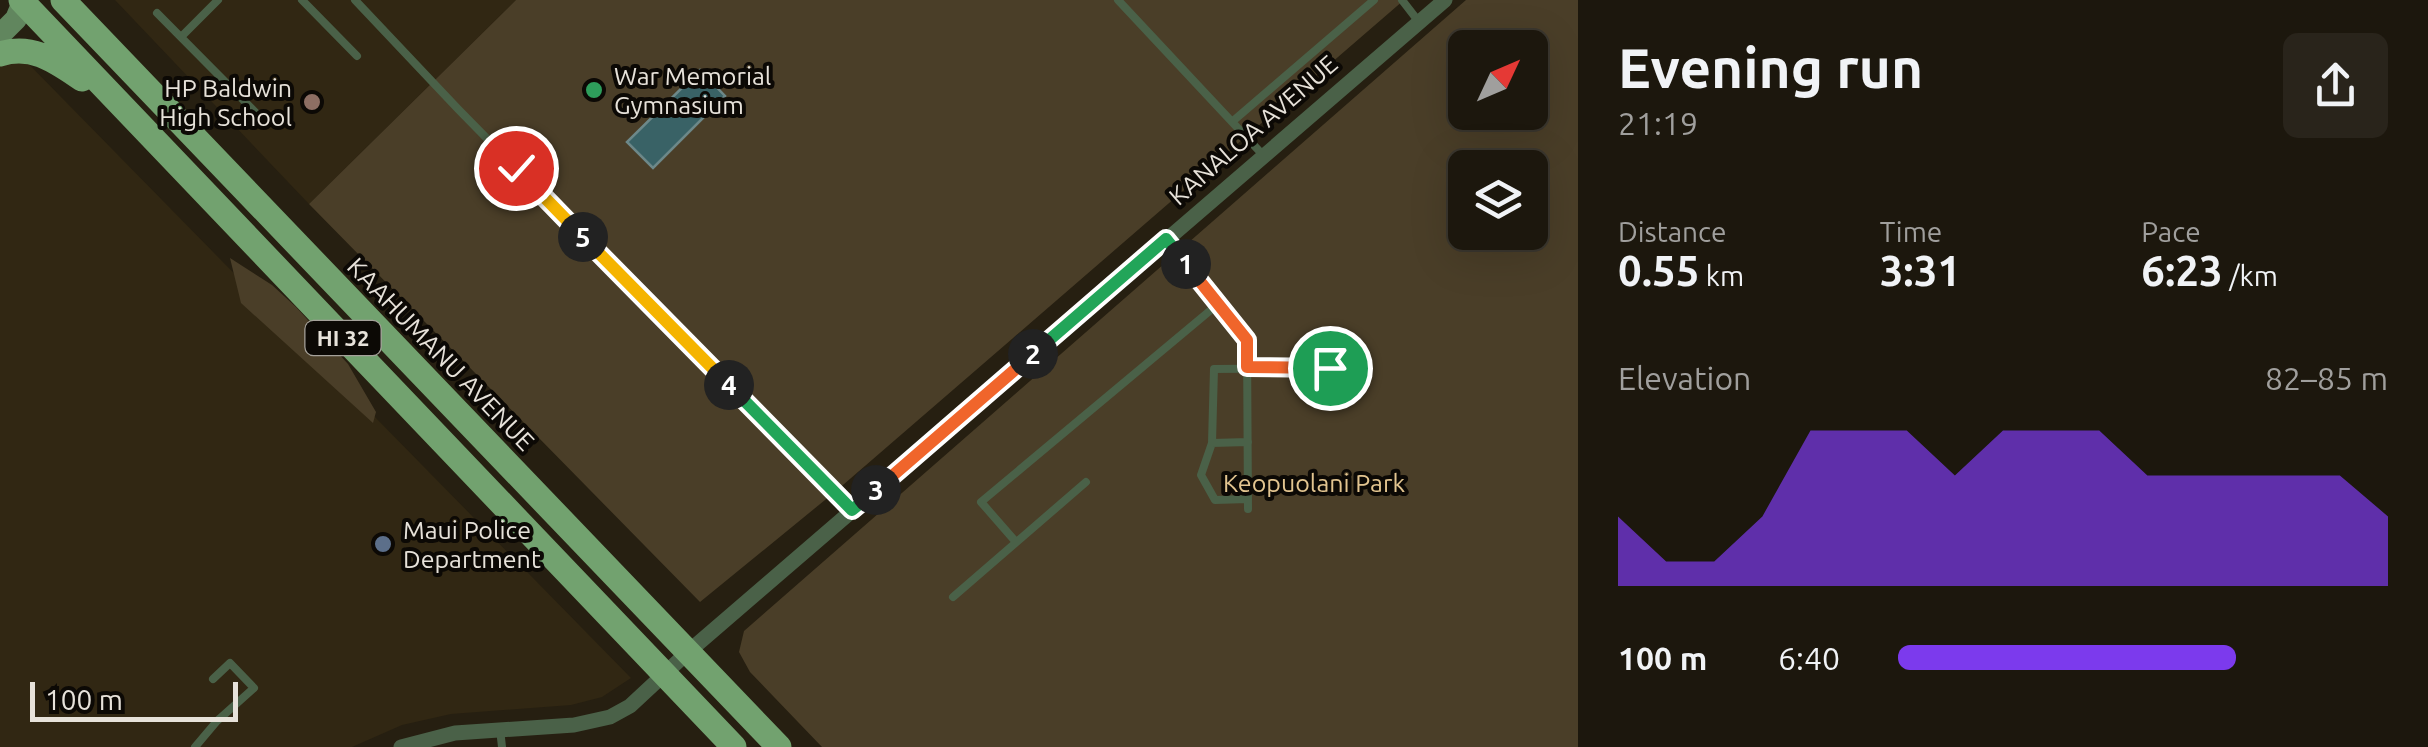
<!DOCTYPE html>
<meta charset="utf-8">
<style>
:root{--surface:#1c170d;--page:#29241b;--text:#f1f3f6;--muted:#a09f9d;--line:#3a362e;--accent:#7c3aed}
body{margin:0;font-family:Ubuntu,sans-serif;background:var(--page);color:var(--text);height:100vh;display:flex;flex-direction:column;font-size:38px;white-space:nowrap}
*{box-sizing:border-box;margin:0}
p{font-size:32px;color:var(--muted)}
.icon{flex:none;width:55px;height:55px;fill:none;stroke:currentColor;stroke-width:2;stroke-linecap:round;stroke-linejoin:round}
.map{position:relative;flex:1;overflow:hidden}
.side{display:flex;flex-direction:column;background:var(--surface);width:850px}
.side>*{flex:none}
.needle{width:65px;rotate:46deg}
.controls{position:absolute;left:1448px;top:30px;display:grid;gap:20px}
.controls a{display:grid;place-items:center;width:100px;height:100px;border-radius:15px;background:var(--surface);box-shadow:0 10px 40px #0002,0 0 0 2px var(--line);font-size:50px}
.scale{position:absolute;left:30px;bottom:25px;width:208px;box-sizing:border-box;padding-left:10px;border:5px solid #e7e2da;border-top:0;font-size:28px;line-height:35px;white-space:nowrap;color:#e7e2da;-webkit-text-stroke:8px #0c0905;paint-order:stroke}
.pin{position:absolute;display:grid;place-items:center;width:85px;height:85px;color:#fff;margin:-42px;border:5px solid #fff;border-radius:50%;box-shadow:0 2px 10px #0007}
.km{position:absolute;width:50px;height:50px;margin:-25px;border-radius:50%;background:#222;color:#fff;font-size:28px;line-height:50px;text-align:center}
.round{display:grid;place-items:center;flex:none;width:105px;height:105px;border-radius:15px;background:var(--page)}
.overview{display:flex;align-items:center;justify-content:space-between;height:170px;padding:0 40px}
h1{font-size:55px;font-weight:600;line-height:75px}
.figures{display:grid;grid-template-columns:repeat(3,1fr);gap:15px;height:170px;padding:10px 40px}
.figures div{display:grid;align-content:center}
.figures b{font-size:42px;font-weight:600}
.figures small{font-size:28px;font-weight:400}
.figures p{font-size:28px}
.chart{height:280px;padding:20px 40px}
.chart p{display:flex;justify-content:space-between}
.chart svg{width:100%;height:180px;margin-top:10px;fill:var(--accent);opacity:.7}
ul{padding:0 40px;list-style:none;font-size:32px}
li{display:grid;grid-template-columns:160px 120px 1fr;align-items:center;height:75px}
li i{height:25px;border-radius:12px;background:var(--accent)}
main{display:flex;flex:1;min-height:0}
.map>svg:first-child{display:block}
.built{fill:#312713}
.green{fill:#4a3e28;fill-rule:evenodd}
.water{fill:#396266;stroke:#6d8889;stroke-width:2.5}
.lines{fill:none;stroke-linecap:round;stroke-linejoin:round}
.lane{stroke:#4a6148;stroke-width:8}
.street{stroke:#4a6148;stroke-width:15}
.secondary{stroke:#61865e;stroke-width:22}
.primary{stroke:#72a26f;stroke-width:25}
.split-1-casing{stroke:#fff;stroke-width:20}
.split-2-casing{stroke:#fff;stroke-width:20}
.split-3-casing{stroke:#fff;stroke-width:20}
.split-4-casing{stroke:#fff;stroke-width:20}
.split-5-casing{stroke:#fff;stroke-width:20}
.split-6-casing{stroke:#fff;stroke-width:20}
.split-1{stroke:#f0652b;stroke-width:12}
.split-2{stroke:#22a559;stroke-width:12}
.split-3{stroke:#f0652b;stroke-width:12}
.split-4{stroke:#22a559;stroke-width:12}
.split-5{stroke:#f5b400;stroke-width:12}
.split-6{stroke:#f5b400;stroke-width:12}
.leisure-dot{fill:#2e9e5b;stroke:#0c0905;stroke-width:4}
.education-dot{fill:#8d6e63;stroke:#0c0905;stroke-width:4}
.service-dot{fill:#5c6f8a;stroke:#0c0905;stroke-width:4}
.labels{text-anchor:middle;stroke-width:8;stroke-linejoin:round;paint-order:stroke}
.shield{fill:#0c0905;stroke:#a5a19a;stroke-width:2.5}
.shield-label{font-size:22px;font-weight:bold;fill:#e7e2da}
.poi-label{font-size:25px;fill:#e7e2da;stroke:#0c0905;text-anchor:start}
.street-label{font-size:25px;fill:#e7e2da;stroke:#0c0905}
.park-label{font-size:25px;fill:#e3c590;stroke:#0c0905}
</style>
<main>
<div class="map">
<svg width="1578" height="747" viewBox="0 0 1578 747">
<rect width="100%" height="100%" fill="#261f11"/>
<path class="built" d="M115,0H516L309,204Z
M10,45L631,678L602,697L571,705L451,714L402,725L352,747H0V55Z"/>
<path class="green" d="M516,0H1404L836,491L700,602L309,204Z
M1466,0H1578V747H822L750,672L739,652L744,631ZM1465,48H1530V112H1465ZM1465,168H1530V232H1465Z
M230,258L272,285L296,307L348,364L376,412L373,423L241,303Z"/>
<path class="water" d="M700,70L725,96L653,168L627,142Z"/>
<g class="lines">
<path class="lane" d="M302,0L357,56
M355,0L458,109L851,509
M1118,0L1263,155
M1402,0L1419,22
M157,13L263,120
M181,37L218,0
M1233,121L1374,0
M1166,239L1247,340L1248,509
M1248,442L1212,443L1214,369L1330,368
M1212,443L1201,475L1215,500L1248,499
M1016,542L981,502L1218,304
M953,597L1086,482
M500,729L502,747
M195,747L217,721L254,688L230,663L213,679"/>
<path class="street" d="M401,747L455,733L574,725L610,717L630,706L687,653L1445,0"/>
<path class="secondary" d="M0,35L16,19L24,0"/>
<path class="primary" d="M21,0L734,747
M63,0L779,747
M0,54C33,44 55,61 82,79"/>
</g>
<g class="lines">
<defs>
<path id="split-1" d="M1186,264L1247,340V367L1330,368"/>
<path id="split-2" d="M1033,354L1166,239L1186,264"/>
<path id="split-3" d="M876,490L1033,354"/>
<path id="split-4" d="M729,385L852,510L876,490"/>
<path id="split-5" d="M583,237L729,385"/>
<path id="split-6" d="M516,168L583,237"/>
</defs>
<use href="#split-1" class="split-1-casing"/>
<use href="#split-2" class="split-2-casing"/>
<use href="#split-3" class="split-3-casing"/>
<use href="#split-4" class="split-4-casing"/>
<use href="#split-5" class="split-5-casing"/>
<use href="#split-6" class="split-6-casing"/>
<use href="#split-1" class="split-1"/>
<use href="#split-2" class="split-2"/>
<use href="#split-3" class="split-3"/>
<use href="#split-4" class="split-4"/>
<use href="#split-5" class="split-5"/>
<use href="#split-6" class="split-6"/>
</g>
<circle class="leisure-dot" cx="594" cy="90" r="10"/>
<circle class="education-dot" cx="312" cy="102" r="10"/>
<circle class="service-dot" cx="383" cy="544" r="10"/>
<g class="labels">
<rect class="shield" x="305.5" y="321" width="75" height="34" rx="8"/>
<g class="shield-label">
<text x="343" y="346">HI 32</text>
</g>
<g class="poi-label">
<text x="614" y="85">War Memorial<tspan x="614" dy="29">Gymnasium</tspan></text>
<text x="292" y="97" text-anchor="end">HP Baldwin<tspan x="292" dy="29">High School</tspan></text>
<text x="403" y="539">Maui Police<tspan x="403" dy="29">Department</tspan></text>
</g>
<g class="street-label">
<text transform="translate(1253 130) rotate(-41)" y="9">KANALOA AVENUE</text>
<text transform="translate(441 354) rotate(46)" y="9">KAAHUMANU AVENUE</text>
</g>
<g class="park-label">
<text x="1314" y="492">Keopuolani Park</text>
</g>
</g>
</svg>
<div class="controls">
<a><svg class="needle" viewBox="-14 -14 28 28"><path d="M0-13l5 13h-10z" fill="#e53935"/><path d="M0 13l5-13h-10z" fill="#a09f9d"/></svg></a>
<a><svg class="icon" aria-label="layers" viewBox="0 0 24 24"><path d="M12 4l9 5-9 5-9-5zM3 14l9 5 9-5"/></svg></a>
</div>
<div class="scale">100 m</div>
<div class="pin" style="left:1330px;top:368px;background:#1e9e55"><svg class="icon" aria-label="arrive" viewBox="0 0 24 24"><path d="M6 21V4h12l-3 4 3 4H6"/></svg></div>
<div class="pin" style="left:516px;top:168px;background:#d93025"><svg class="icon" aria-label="check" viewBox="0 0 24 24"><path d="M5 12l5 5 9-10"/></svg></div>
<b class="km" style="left:1186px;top:264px">1</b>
<b class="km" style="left:1033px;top:354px">2</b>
<b class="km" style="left:876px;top:490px">3</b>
<b class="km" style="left:729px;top:385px">4</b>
<b class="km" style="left:583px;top:237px">5</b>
</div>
<section class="side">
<div class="overview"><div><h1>Evening run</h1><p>21:19</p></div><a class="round"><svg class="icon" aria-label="share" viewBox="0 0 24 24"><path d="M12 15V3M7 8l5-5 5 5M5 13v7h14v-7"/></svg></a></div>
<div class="figures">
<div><p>Distance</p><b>0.55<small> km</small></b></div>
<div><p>Time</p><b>3:31</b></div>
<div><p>Pace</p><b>6:23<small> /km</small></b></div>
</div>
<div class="chart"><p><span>Elevation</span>82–85 m</p>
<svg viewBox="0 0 160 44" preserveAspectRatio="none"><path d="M0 44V27L10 38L20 38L30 27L40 6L50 6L60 6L70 17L80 6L90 6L100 6L110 17L120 17L130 17L140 17L150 17L160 27V44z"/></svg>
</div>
<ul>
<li><b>100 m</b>6:40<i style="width:69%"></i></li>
</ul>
</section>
</main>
